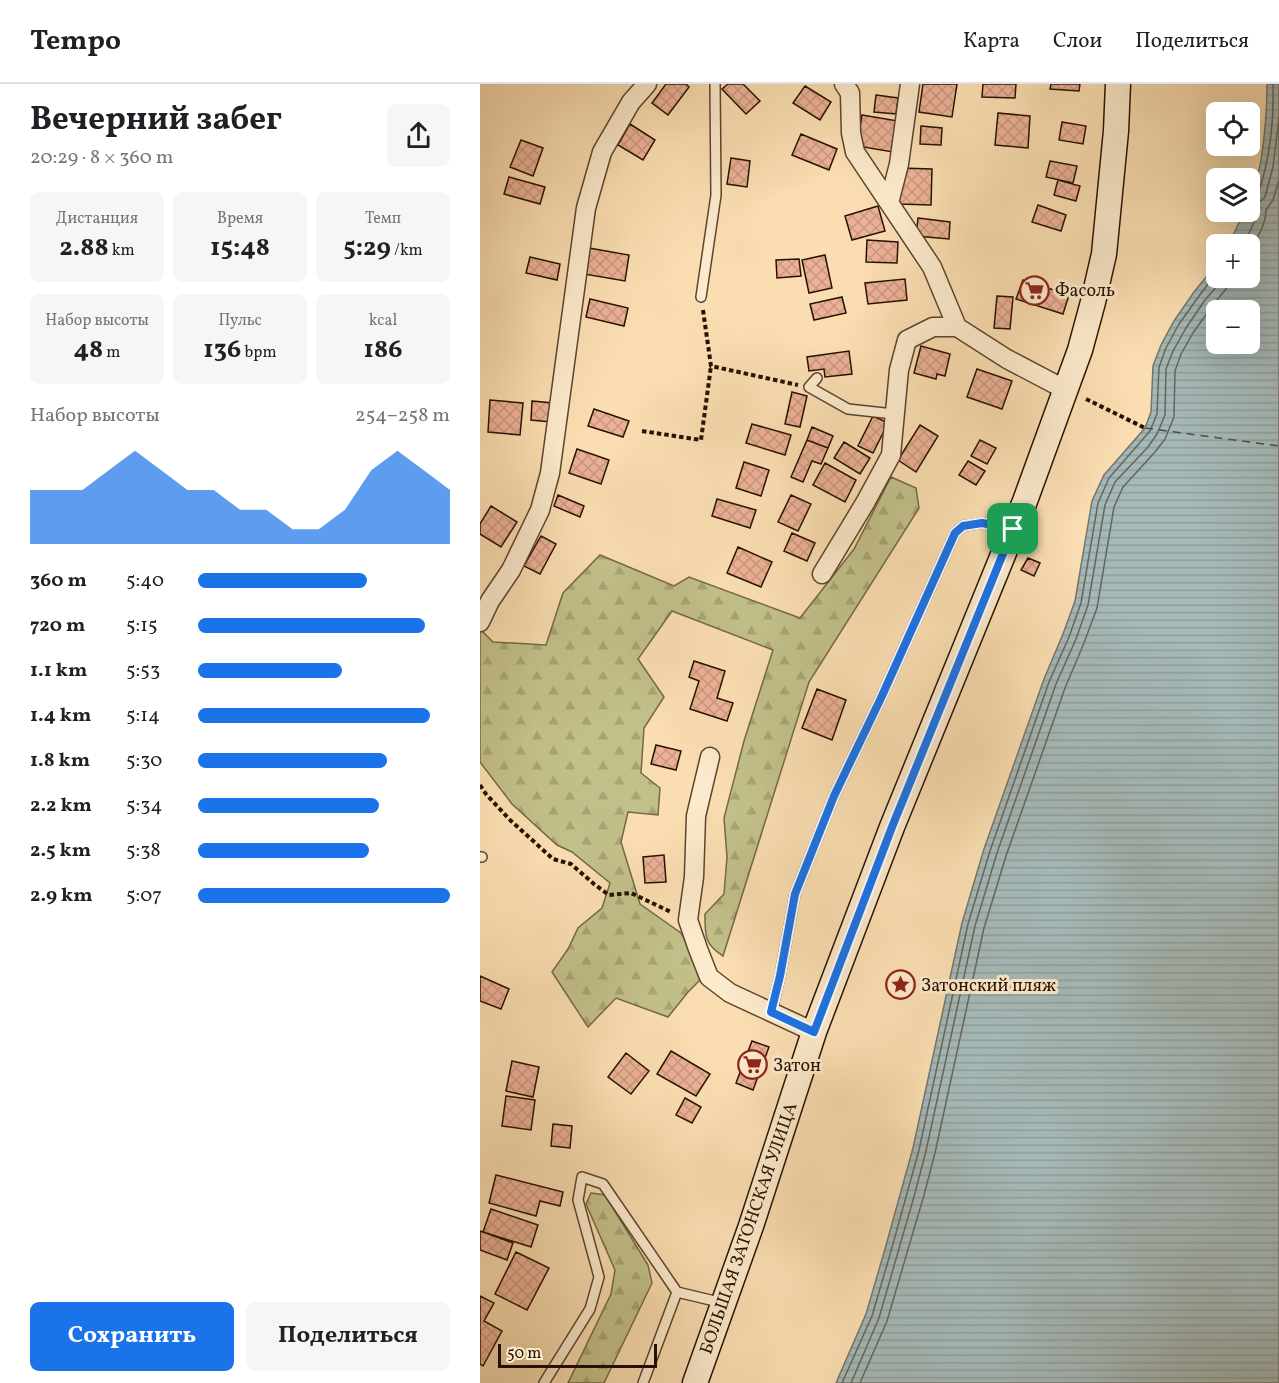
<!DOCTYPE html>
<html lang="ru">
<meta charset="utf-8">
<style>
:root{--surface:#fff;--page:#f6f6f6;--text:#202124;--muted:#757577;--line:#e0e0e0;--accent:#1a73e8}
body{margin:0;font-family:Vollkorn,serif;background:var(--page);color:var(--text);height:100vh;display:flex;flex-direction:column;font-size:22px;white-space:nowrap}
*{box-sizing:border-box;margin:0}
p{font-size:20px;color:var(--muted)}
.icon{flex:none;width:33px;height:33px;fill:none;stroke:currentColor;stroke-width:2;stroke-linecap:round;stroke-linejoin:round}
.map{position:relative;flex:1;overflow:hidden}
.sheet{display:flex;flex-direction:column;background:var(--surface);width:480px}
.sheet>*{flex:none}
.controls{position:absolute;left:726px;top:18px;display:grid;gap:12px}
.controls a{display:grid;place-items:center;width:54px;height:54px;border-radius:9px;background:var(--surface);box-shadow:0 6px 24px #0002;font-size:30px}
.scale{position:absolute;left:18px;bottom:15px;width:159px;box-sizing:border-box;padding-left:6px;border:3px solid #281102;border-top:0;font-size:16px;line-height:21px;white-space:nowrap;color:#281102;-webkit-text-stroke:4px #fceacc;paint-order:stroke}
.pin{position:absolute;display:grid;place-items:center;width:51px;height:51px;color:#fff;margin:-26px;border-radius:12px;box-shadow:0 3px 9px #0006}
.round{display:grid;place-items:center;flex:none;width:63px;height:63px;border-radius:9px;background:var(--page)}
.head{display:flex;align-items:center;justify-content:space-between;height:102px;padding:0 30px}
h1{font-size:33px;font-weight:700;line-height:45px}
.figures{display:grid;grid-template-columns:repeat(3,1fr);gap:9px;height:102px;padding:6px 30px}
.figures div{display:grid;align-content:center;border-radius:9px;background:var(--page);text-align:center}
.figures b{font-size:26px;font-weight:700}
.figures small{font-size:16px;font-weight:400}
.figures p{font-size:16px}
.chart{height:168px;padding:12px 30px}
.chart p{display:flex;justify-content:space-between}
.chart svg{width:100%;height:108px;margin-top:6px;fill:var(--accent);opacity:.7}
.primary-button{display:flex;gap:12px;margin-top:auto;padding:12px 30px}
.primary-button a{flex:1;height:69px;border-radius:9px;background:var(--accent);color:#fff;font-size:24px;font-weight:700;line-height:69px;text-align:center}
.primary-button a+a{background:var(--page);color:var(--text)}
ul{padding:0 30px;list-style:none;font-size:20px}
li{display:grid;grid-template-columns:96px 72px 1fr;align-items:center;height:45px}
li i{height:15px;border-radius:8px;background:var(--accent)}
header{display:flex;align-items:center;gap:36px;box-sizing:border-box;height:84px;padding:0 30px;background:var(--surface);border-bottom:2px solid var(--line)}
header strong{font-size:28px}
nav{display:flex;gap:33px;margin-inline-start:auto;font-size:21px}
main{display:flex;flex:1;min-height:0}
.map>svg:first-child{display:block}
.forest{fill:url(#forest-firs);stroke:#756846;stroke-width:1.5}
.water{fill:url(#water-rules);stroke:#73766f;stroke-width:1.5;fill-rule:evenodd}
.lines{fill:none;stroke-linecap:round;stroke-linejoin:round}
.shore{stroke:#66655d;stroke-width:1.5}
.ferry{stroke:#544c42;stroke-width:1.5;stroke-dasharray:8 6;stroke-linecap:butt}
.building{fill:url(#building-cross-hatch);stroke:#281102;stroke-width:1.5}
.lane-casing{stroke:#5c442e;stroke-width:12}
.street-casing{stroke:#5c442e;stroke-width:21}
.secondary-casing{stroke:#281102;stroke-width:27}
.path{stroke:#281102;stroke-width:4;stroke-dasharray:4.5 3;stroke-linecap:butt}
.lane{stroke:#fceacc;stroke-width:9}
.street{stroke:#fceacc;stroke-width:18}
.secondary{stroke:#fceacc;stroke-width:24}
.route-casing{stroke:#fff;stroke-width:12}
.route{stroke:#1a73e8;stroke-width:8}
.labels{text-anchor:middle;stroke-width:6;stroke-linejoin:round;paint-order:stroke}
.poi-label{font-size:18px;fill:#281102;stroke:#fceacc;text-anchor:start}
.street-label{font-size:18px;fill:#281102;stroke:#fceacc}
</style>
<header>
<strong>Tempo</strong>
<nav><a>Карта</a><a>Слои</a><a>Поделиться</a></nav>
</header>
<main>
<section class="sheet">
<div class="head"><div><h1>Вечерний забег</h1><p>20:29 · 8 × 360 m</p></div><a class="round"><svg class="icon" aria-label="share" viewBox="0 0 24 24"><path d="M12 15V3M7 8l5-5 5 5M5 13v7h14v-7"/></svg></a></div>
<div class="figures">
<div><p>Дистанция</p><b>2.88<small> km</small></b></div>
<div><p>Время</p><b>15:48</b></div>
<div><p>Темп</p><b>5:29<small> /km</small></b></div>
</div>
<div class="figures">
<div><p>Набор высоты</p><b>48<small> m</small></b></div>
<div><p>Пульс</p><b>136<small> bpm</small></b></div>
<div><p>kcal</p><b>186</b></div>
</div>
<div class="chart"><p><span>Набор высоты</span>254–258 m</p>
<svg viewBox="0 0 160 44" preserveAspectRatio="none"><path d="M0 44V22L10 22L20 22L30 14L40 6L50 14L60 22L70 22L80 30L90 30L100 38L110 38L120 30L130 14L140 6L150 14L160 22V44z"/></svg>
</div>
<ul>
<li><b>360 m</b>5:40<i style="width:67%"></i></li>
<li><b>720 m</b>5:15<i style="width:90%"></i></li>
<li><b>1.1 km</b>5:53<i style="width:57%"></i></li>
<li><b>1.4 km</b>5:14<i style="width:92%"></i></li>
<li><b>1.8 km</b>5:30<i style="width:75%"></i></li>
<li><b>2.2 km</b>5:34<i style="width:72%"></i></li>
<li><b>2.5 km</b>5:38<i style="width:68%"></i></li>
<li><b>2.9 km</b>5:07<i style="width:100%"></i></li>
</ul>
<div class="primary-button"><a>Сохранить</a><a>Поделиться</a></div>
</section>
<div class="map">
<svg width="799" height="1299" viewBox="0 0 799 1299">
<defs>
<pattern id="forest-firs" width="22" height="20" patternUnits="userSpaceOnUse" patternTransform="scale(1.5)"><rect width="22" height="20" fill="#c2c089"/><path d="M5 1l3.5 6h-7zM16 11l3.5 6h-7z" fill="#a7a475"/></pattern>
<pattern id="water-rules" width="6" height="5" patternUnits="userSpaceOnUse" patternTransform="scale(1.5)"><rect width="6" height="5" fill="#a5b9b8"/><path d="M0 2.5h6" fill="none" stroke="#8e9e9d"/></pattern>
<pattern id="building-cross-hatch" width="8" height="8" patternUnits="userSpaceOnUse" patternTransform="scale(1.5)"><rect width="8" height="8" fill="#ecb196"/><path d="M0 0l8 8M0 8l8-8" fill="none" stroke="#ca9780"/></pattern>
</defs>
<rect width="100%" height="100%" fill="#fadeb1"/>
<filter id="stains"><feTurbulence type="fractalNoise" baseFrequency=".00333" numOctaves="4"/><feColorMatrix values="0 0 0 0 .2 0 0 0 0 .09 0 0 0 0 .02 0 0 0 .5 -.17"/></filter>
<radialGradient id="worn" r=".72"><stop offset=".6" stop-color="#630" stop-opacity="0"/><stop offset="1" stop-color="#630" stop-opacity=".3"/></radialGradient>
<path class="forest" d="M411,393L436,404L439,424L329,598L243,872C224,860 225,851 225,830L244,810L247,773L244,734L264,657L293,566L192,527L158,575L184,613L164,644L161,689L180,704L178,731L148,728L141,758L160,820L201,849L218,881L221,895L208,908L188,933L136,914L108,943L72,888L88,865L98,844L122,824L130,799L92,768L77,761L32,720L0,678V545L13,558L66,561L83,509L120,471L194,502L209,493L320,534L374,465Z
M111,1109L125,1111L168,1181L172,1199L124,1299H88L131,1210L135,1186L106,1120Z"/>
<path class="water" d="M787,0H799V1299H356L386,1230L405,1165L433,1064L482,839L504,765L564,595L583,550L595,517L612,417L624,391L665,344L671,328L673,282L681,261L694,237L714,208L736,181V194H770V160H749L764,128H770C770,109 778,95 781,76C785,51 787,26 787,0ZM736,226H770V260H736Z"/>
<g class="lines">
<path class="shore" d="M770,114L774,113L778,110C790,75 794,36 793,0
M764,160L776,134V121L785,113L793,83L799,34
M770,169L782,144L785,135L786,126L793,116L799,96
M362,1299L392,1232L411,1167L439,1066L488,840L510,767L569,598L589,553L601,519L618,419L629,394L670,347L677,330L679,283L686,264L699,240L719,212L736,190
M371,1299L399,1234L435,1109L446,1067L495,842L517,769L576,600L596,555L608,521L625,421L635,398L668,363L677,350L685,331L686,285L693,267L706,244L725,216L744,194
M380,1299L407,1237L444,1111L455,1069L504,844L526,772L585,604L604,559L617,524L634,423L643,403L675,368L685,355L694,333L695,287L701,270L713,249L732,222L755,194"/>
<path class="ferry" d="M665,344L799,362"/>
</g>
<path class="building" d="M186,0H206L209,3L188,31L172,19Z
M248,0H263L280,17L266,30L242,5Z
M443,0H477L472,33L439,28Z
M503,0H536L535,14L502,13Z
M571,0H600L599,7L570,5Z
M325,2L351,18L340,36L313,19Z
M396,11L418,14L416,30L394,28Z
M518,29L550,32L548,64L515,61Z
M382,31L418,37L413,68L377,62Z
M582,38L606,42L603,60L579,56Z
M150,40L175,56L163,76L138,61Z
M441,42L462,44L461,61L440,60Z
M321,50L357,65L349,86L312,71Z
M41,56L63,64L53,92L30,83Z
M251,74L270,77L267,103L247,100Z
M570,77L597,82L593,99L566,93Z
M420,84L452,85L451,121L419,120Z
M29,93L65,103L60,120L24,110Z
M578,96L600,102L596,117L574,111Z
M558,121L586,131L581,147L552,138Z
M398,122L405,147L372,156L365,132Z
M438,134L470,138L469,155L436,152Z
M387,156L418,158L417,179L386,178Z
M109,164L149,171L145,197L104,190Z
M345,171L352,204L329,209L322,176Z
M50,173L80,180L77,196L46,189Z
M319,175L321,192L297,194L296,176Z
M425,195L427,216L388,220L385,199Z
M543,196L589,211L583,230L536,215Z
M517,212L533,213L530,245L514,244Z
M362,213L366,229L334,236L330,220Z
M110,215L148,224L144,242L106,233Z
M441,262L470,270L465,292L457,290L456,295L434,289Z
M369,267L372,290L345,293L344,285L329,287L327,273Z
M497,285L532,297L522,325L487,313Z
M312,308L327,312L320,343L305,340Z
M10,316L43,319L40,351L8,348Z
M52,317L73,319L71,338L51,336Z
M114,325L149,337L143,353L108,342Z
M393,332L408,339L393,369L378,362Z
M272,340L311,351L305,371L266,359Z
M440,341L458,352L436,388L418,376Z
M332,343L353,352L348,364L327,356Z
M327,356L348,364L341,380L332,377L323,398L311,393Z
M500,356L516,364L507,380L491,372Z
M364,358L390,374L380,390L354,374Z
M97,365L129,376L121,400L89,389Z
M488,377L505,387L496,401L479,391Z
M264,378L289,386L281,412L256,404Z
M345,379L376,396L365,418L333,401Z
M78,411L104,422L100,433L74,422Z
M311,411L331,420L318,447L298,438Z
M237,415L276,426L270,444L232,432Z
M11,422L37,438L21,463L0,450V440Z
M312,449L335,459L327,477L304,467Z
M61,452L76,460L60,490L44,482Z
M258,463L292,478L281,503L247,489Z
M548,474L560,479L554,492L541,486Z
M214,577L245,587L237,614L253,619L247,637L210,625L219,597L209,593Z
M337,605L366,616L352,656L322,644Z
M176,661L201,667L196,686L171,680Z
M184,771L186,798L165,799L163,773Z
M0,892L29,905L21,925L0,917Z
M272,957L289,963L273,1006L256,999Z
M191,967L230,990L216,1012L177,990Z
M146,969L169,987L151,1010L128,993Z
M32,977L59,983L53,1013L26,1007Z
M26,1012L55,1016L51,1046L22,1042Z
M205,1014L221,1023L212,1039L196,1031Z
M73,1040L92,1042L90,1064L71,1062Z
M16,1091L83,1108L80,1122L60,1117L56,1132L9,1119Z
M11,1125L58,1141L51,1163L3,1148Z
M0,1147L33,1159L27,1176L0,1166Z
M36,1168L69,1184L47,1226L15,1210Z
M0,1212L14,1219L4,1237L22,1247L3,1282L0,1280Z"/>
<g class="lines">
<defs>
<path id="lane" d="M221,213L236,111L235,0
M337,294L329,303L368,325L414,330
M0,773H2
M291,929L300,892L315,810L354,712L401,614L475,449L483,442L503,439L533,445
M64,1299L110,1225L119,1193L98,1116L102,1093L123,1100L197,1208L243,1219
M163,1299L197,1208"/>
<path id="street" d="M364,0L370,9L371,49L375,68L452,183L477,243
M409,119L419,80L430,0
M342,490L385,419L411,371L419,286L427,256L453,243H477L527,275L586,306
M0,538L10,517L31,486L60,426L70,389L106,124L122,68L151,18L167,0
M230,673L216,732L214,793L208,836L218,865L229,893L250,909L334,948"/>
<path id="secondary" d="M215,1299L271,1142L334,948L412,743L545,417L600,266L613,218L624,170L636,47L638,0"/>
</defs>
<use href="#lane" class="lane-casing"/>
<use href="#street" class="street-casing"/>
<use href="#secondary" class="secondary-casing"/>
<path class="path" d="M223,226L231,282L318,301
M606,315L665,344
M162,347L221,356L231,282
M0,701L6,710L29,735L73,775L91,780L114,800L129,811L151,809L191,828"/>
<use href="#lane" class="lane"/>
<use href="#street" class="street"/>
<use href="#secondary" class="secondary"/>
</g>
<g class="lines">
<defs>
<path id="route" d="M502,439L533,445L412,743L334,948L291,928L300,892L315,810L354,712L401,614L475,449L483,442Z"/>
</defs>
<use href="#route" class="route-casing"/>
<use href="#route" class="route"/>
</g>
<defs>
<symbol id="supermarket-ring" viewBox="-11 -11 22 22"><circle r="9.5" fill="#fceacc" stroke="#8f2418" stroke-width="1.5"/><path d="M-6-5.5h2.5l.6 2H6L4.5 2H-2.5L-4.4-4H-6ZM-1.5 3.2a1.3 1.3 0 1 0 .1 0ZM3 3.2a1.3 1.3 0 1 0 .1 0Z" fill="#8f2418"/></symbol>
<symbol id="sight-ring" viewBox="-11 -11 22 22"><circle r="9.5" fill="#fceacc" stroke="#8f2418" stroke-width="1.5"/><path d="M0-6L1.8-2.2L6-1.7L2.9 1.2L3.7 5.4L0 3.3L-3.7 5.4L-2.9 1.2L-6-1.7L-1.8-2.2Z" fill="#8f2418"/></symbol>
</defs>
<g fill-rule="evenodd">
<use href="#supermarket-ring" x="538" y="190" width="33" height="33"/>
<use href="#sight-ring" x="404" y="884" width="33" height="33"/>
<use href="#supermarket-ring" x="256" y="964" width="33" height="33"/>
</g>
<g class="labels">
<g class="poi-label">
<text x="575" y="212">Фасоль</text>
<text x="441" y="907">Затонский пляж</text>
<text x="293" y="987">Затон</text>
</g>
<g class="street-label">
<text transform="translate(268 1144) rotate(-71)" y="6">БОЛЬШАЯ ЗАТОНСКАЯ УЛИЦА</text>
</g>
</g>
<rect width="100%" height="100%" filter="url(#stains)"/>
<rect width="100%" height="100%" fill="url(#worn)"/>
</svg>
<div class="controls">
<a><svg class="icon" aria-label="locate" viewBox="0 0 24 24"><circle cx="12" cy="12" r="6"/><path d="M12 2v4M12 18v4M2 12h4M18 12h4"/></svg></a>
<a><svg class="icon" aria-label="layers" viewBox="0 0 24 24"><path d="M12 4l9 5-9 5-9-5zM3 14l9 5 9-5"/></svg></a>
<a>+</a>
<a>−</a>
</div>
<div class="scale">50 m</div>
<div class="pin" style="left:533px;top:445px;background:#1e9e55"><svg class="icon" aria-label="arrive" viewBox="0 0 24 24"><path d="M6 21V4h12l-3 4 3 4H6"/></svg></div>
</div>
</main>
